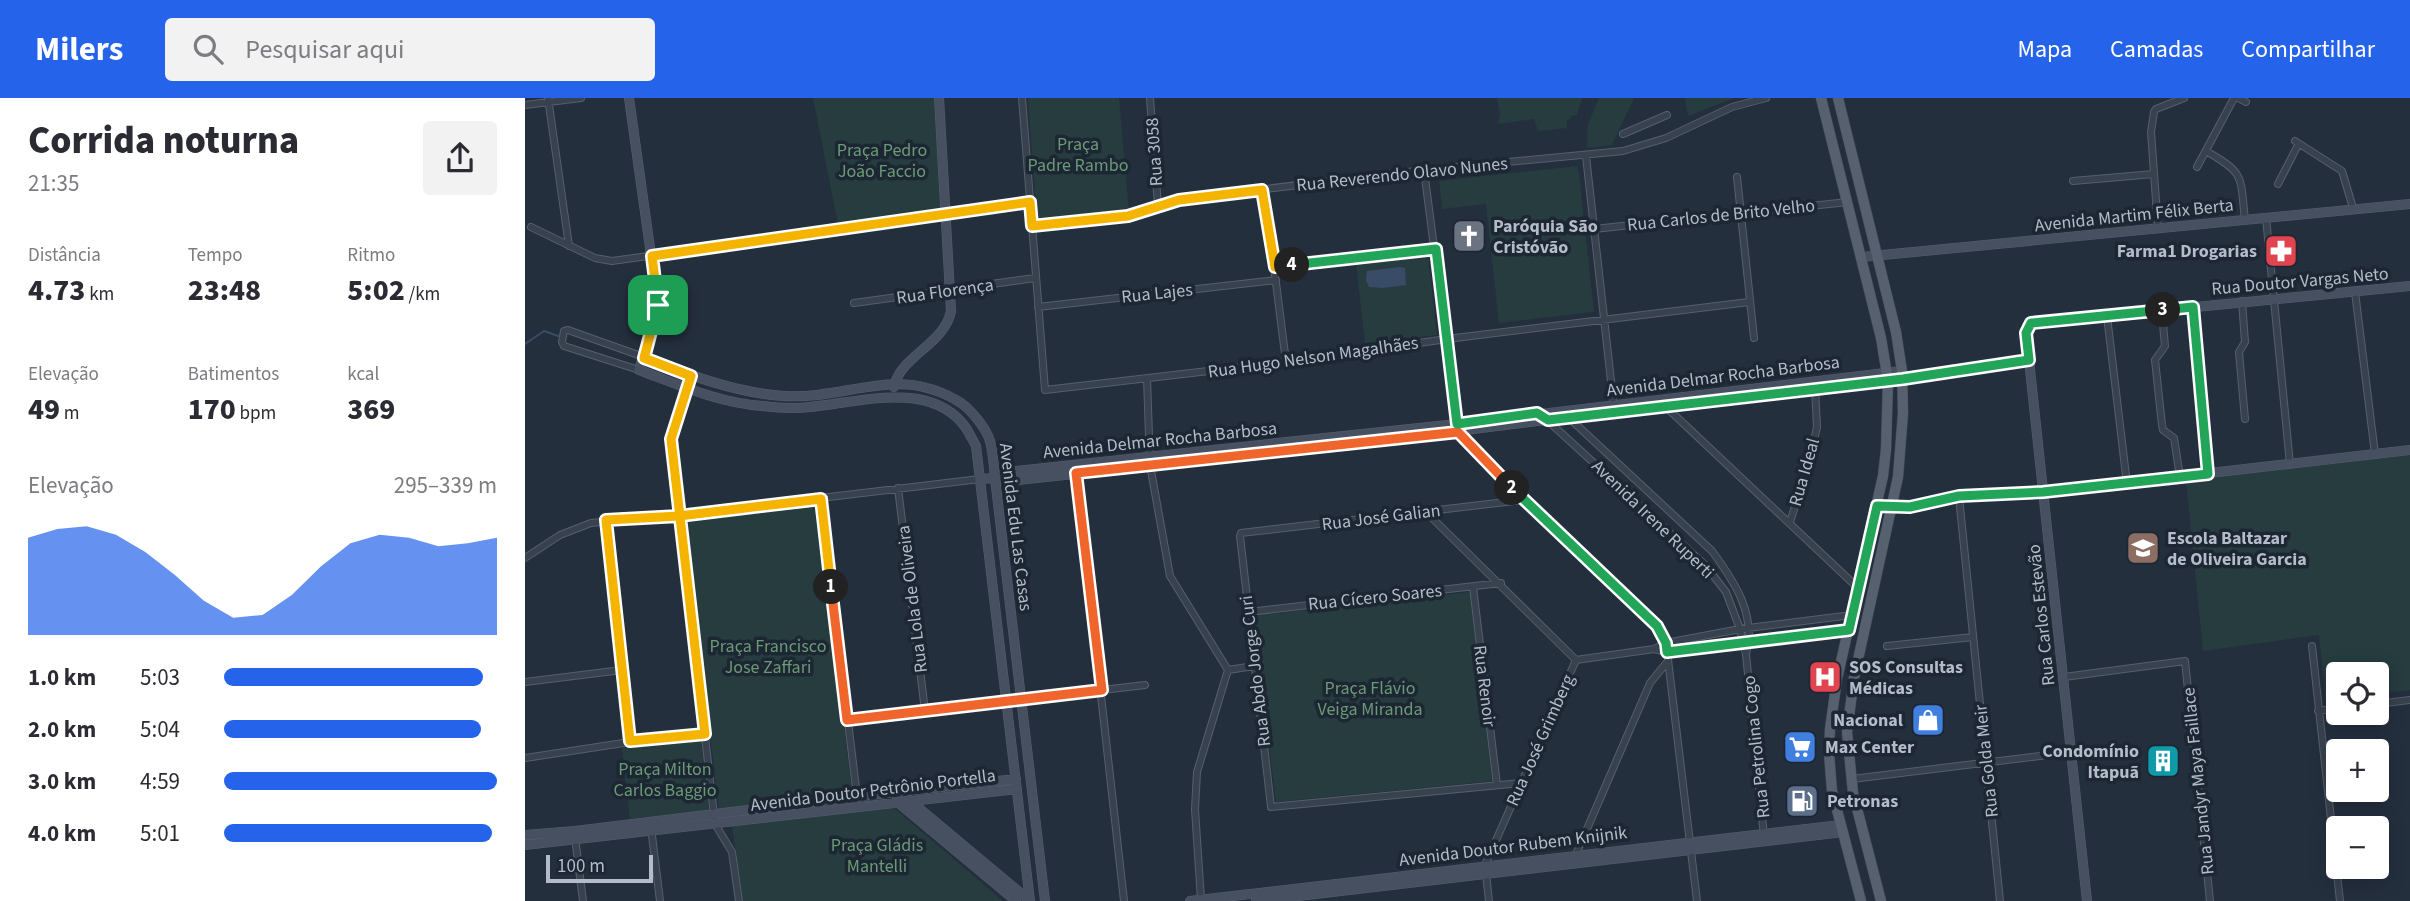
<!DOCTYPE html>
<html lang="pt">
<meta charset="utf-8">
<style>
:root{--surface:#fff;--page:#f2f2f3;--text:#2b2b33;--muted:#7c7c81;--accent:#2563eb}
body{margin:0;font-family:"Source Sans 3",sans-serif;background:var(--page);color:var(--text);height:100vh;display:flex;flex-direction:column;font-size:26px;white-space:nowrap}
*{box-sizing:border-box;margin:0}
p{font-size:23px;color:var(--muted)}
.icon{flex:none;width:38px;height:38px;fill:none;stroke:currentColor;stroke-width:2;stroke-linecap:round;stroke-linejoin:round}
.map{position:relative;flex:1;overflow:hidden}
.details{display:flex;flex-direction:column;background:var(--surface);width:525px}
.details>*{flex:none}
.buttons{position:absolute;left:1801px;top:564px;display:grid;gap:14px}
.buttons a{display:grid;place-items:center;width:63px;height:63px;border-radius:7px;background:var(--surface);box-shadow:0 4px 18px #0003;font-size:35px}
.scale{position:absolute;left:21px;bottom:18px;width:107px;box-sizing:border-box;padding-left:7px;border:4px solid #b4bcc9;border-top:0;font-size:19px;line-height:24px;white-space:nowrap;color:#b4bcc9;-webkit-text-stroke:5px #1d2633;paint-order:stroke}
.pin{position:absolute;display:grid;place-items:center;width:60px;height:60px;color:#fff;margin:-30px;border-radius:14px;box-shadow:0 4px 10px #0006}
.km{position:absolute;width:35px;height:35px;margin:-18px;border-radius:50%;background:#222;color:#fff;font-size:19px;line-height:35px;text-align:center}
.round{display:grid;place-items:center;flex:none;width:74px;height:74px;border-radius:7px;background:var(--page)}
.head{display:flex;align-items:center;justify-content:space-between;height:119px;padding:0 28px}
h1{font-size:38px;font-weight:800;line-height:52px}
.figures{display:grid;grid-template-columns:repeat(3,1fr);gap:10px;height:119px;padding:7px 28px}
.figures div{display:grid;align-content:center}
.figures b{font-size:30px;font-weight:800}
.figures small{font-size:19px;font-weight:400}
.figures p{font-size:19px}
.chart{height:196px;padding:14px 28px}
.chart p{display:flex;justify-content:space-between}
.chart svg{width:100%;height:126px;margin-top:7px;fill:var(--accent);opacity:.7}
ul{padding:0 28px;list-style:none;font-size:23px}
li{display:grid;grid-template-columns:112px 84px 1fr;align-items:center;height:52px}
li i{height:18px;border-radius:9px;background:var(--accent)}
header{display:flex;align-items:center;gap:42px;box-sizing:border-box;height:98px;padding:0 35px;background:var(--accent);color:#fff}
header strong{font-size:33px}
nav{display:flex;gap:38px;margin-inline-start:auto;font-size:24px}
.search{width:490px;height:63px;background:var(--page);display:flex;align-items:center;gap:18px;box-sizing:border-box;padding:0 24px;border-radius:7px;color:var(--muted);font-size:26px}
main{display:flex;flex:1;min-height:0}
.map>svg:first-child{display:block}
.green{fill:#263c3f}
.water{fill:#394c67}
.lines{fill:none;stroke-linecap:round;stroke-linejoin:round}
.stream{stroke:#394c67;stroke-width:2}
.street-casing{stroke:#565f6c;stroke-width:8}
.secondary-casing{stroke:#565f6c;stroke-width:10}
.primary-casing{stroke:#414a57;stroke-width:11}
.street{stroke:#38414e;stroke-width:6}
.secondary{stroke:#465061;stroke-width:9}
.primary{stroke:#56606e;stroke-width:10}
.split-1-casing{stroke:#fff;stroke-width:14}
.split-2-casing{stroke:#fff;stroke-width:14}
.split-3-casing{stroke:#fff;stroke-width:14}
.split-4-casing{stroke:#fff;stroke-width:14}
.split-5-casing{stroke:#fff;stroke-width:14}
.split-1{stroke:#f5b400;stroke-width:9}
.split-2{stroke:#f0652b;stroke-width:9}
.split-3{stroke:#22a559;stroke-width:9}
.split-4{stroke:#22a559;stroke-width:9}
.split-5{stroke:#f5b400;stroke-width:9}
.labels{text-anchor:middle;stroke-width:7;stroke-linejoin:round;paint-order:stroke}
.park-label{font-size:18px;fill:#6b9a76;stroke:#1d2633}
.street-label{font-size:18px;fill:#b4bcc9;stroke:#1d2633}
.poi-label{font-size:18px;font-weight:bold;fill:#b4bcc9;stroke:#1d2633;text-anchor:start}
</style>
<header>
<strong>Milers</strong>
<div class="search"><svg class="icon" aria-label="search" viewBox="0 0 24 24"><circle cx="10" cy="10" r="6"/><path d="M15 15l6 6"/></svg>Pesquisar aqui</div>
<nav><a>Mapa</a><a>Camadas</a><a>Compartilhar</a></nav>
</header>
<main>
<section class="details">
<div class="head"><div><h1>Corrida noturna</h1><p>21:35</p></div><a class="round"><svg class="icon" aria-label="share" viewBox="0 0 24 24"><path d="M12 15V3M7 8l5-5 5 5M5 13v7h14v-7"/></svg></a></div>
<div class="figures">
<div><p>Distância</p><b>4.73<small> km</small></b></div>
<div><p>Tempo</p><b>23:48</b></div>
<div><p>Ritmo</p><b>5:02<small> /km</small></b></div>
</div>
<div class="figures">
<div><p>Elevação</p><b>49<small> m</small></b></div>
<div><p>Batimentos</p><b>170<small> bpm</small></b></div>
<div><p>kcal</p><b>369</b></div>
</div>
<div class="chart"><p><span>Elevação</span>295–339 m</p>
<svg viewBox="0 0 160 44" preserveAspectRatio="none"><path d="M0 44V10L10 7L20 6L30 9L40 15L50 23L60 32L70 38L80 37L90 30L100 20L110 12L120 9L130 10L140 13L150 12L160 10V44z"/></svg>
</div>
<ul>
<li><b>1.0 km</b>5:03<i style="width:95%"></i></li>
<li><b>2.0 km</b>5:04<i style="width:94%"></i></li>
<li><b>3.0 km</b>4:59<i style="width:100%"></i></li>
<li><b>4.0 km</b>5:01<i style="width:98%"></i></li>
</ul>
</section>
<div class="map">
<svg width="1885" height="803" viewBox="0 0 1885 803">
<rect width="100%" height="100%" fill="#242f3e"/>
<path class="green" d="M288,0H409L416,112L313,126Z
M503,0H594L604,114L512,121Z
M972,0H1057L1052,17L1046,18L1045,21L1042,22V30L1013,33L1009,21L973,26L975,16Z
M1074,0H1109L1087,47L1062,50L1063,26Z
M1160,0H1209L1163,18Z
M1053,68L1069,214L974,225L961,106L917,111L914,83Z
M903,157L912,237L840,245L831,165Z
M1885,357V592L1852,596V576H1813V602L1801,604L1794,537L1678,553L1661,382Z
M292,405L327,695L194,711L159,421Z
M945,494L967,683L751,704L728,518Z
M176,642L184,713L105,721L97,650Z
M368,709L478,803H218L207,727Z"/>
<path class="water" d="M874,169L880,170L881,187L858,190L844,189L841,182L842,173Z"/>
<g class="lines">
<path class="stream" d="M0,246L19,233L33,238"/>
<defs>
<path id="street" d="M23,0L44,148
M497,0L520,292L761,264L922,241L1224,204
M625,0L633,108
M1713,0L1721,4
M0,7L56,0
M1098,36L1142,17
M1770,43L1817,73L1828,110
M1681,53C1721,76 1715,78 1720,122
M1061,58L1089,310
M1672,69L1709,0
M899,72L933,334L998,402L1132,528L1141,545L1172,803
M1212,79L1229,240
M1548,83L1629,76
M1753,86L1773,47
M737,92L749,169L761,264
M1741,120L1765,366
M507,128L603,118L633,108L673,99L899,72L1098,53L1141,40L1207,9L1241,0
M6,129L70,160L87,163L505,105
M1633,130L1626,34L1629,14L1631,11L1659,0
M1069,131L1323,104
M749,169L911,151
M1830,194L1850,356
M1717,203L1720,244L1714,254L1720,321
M329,205L510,180
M513,209L751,182
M1668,209L1683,376
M1582,218L1602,386
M1638,226L1640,248L1630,262L1637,327L1638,332L1649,340L1655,379
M114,272L39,248L37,244L39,233L43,232L119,259
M167,278L146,341L190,726L207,754L214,803
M622,280L625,367L645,478L703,572
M1141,309L1333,490
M1042,318L1187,453C1209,483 1232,517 1221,556
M1022,322L1180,467L1201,494L1215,531L1221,556L1239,738
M551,374L599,803
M373,390L400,613
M1434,399L1475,803
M296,401L332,698
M901,414L1051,562
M81,422L105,644
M1265,424L1284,365L1292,329L1290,290
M0,460L35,437L66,425L154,417L455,381
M948,489L972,687
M724,514L976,485
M1362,548L1448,539
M1787,548L1815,803
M1129,551L1142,554L1324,532
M1051,562L1129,551L1141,545L1215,531L1327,517
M703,572L729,568
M1539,579L1660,563L1685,803
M0,584L97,572
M1852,606L1885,602
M1793,613L1813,610
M322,622L620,587
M0,660L105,644L180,636
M1327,681L1547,654
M996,685L746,709L715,438L716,435L998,402
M126,729L135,803
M50,739L58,803
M1049,761L1125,585L1143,563
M676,802L670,711L672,674L703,572
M964,803L960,767L1051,562"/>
<path id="secondary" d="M104,0L133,207L114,272C154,287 194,305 237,308C253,310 269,311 285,309C331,305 402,282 438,326C443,332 447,341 451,348L505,803
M1337,159L1885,106
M119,259C164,277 211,295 259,298C324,302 374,265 436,305C447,313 461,330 465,343C468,355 469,368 470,380L520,803
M369,289C374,259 420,246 426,213L414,0
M470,380L481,374L932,326L1377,273
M455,381L470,380L483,383L811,348L1044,319L1142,310L1378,281L1504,262
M1352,408L1385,409L1434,399L1528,393L1885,352
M383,701L505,803
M371,703L491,803
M0,737L50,733L362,695L491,681
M0,747L492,691
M665,803L1316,727
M731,803L1318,734
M1562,803L1504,262L1502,228L1506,225L1885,188"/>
<path id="primary" d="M1296,0L1356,240L1363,283L1361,351L1358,378L1312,581L1305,631L1304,655L1307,693L1336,803
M1313,0L1371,234L1377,273L1378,315L1373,379L1329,580L1322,634L1328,695L1356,803"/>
</defs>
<use href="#street" class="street-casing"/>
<use href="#secondary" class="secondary-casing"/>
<use href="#primary" class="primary-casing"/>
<use href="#street" class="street"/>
<use href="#secondary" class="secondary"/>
<use href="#primary" class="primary"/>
</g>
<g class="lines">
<defs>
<path id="split-1" d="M133,207L119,260L166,278L146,341L180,636L105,643L81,422L154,418L296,401L306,489"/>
<path id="split-2" d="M306,489L322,622L577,592L551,375L933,334L987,390"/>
<path id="split-3" d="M987,390L1132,528L1141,545L1142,554L1324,532L1352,408L1385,409L1434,398L1518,394L1683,376L1668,209L1638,212"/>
<path id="split-4" d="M767,167L911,151L932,326L1012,315L1023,322L1378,281L1504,262L1501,235L1506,225L1638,212"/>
<path id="split-5" d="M133,207L127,158L505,104L507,128L603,118L654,102L737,92L750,169L767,167"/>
</defs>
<use href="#split-1" class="split-1-casing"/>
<use href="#split-2" class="split-2-casing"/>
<use href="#split-3" class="split-3-casing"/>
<use href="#split-4" class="split-4-casing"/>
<use href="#split-5" class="split-5-casing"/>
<use href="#split-1" class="split-1"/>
<use href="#split-2" class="split-2"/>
<use href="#split-3" class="split-3"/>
<use href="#split-4" class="split-4"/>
<use href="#split-5" class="split-5"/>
</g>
<defs>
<symbol id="church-square" viewBox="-11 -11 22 22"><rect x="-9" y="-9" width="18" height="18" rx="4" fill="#6b7280" stroke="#1d2633"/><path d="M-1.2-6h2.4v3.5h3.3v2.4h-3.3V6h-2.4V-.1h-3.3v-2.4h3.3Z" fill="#fff"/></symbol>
<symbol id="pharmacy-square" viewBox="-11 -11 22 22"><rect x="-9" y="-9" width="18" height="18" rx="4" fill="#e0444e" stroke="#1d2633"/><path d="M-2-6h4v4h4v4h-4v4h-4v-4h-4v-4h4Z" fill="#fff"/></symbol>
<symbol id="school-square" viewBox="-11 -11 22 22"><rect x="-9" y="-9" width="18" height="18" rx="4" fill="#8d6e63" stroke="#1d2633"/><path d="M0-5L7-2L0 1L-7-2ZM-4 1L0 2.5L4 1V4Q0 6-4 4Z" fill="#fff"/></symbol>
<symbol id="hospital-square" viewBox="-11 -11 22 22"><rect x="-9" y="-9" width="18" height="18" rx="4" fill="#e0444e" stroke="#1d2633"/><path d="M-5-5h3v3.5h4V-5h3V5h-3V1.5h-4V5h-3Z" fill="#fff"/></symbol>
<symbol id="shop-square" viewBox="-11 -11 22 22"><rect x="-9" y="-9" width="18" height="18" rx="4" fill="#3f7fe0" stroke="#1d2633"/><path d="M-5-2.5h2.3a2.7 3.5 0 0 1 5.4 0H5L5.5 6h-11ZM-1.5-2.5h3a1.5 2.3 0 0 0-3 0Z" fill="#fff"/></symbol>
<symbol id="supermarket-square" viewBox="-11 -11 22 22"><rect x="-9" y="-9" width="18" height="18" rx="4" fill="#3f7fe0" stroke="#1d2633"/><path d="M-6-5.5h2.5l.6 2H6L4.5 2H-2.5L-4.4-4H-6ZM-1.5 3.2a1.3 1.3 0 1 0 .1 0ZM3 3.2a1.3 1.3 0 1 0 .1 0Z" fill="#fff"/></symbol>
<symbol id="building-square" viewBox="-11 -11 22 22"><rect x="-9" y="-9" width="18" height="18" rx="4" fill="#0f9aa8" stroke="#1d2633"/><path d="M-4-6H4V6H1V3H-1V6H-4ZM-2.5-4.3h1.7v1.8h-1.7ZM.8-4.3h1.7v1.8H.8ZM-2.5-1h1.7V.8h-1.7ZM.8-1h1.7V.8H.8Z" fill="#fff"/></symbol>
<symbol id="fuel-square" viewBox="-11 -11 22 22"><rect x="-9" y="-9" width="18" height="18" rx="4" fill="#5c6f8a" stroke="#1d2633"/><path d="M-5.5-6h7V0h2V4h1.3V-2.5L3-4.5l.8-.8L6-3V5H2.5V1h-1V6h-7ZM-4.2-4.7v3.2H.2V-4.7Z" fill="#fff"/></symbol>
</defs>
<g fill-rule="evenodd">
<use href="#church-square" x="925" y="119" width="38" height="38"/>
<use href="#pharmacy-square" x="1737" y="134" width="38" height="38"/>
<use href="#school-square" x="1599" y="431" width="38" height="38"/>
<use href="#hospital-square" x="1281" y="560" width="38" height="38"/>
<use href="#shop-square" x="1384" y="603" width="38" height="38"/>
<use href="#supermarket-square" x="1256" y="630" width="38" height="38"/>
<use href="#building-square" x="1619" y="644" width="38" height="38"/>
<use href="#fuel-square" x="1258" y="684" width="38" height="38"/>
</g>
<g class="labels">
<g class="park-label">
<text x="553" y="52">Praça<tspan x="553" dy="21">Padre Rambo</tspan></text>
<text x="357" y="58">Praça Pedro<tspan x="357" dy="21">João Faccio</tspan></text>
<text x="243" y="554">Praça Francisco<tspan x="243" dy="21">Jose Zaffari</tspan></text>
<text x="845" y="596">Praça Flávio<tspan x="845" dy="21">Veiga Miranda</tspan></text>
<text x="140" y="677">Praça Milton<tspan x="140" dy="21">Carlos Baggio</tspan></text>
<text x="352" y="753">Praça Gládis<tspan x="352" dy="21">Mantelli</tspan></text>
</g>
<g class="street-label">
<text transform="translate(629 54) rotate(-94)" y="6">Rua 3058</text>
<text transform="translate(877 76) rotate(-6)" y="6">Rua Reverendo Olavo Nunes</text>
<text transform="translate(1196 117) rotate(-6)" y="6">Rua Carlos de Brito Velho</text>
<text transform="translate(1609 117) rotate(-6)" y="6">Avenida Martim Félix Berta</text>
<text transform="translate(1775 183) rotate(-5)" y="6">Rua Doutor Vargas Neto</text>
<text transform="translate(420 193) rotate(-8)" y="6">Rua Florença</text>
<text transform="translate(632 195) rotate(-6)" y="6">Rua Lajes</text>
<text transform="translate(788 259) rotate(-8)" y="6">Rua Hugo Nelson Magalhães</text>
<text transform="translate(1198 278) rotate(-7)" y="6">Avenida Delmar Rocha Barbosa</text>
<text transform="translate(635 342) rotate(-6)" y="6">Avenida Delmar Rocha Barbosa</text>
<text transform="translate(1279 374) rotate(-74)" y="6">Rua Ideal</text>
<text transform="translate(856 419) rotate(-7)" y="6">Rua José Galian</text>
<text transform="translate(1128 421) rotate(44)" y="6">Avenida Irene Ruperti</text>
<text transform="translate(491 429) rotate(83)" y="6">Avenida Edu Las Casas</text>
<text transform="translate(850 499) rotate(-6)" y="6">Rua Cícero Soares</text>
<text transform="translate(387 501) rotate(-97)" y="6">Rua Lola de Oliveira</text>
<text transform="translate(1516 517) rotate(-96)" y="6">Rua Carlos Estevão</text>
<text transform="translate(730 573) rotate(-97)" y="6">Rua Abdo Jorge Curi</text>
<text transform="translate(960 588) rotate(83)" y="6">Rua Renoir</text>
<text transform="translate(1015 642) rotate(-66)" y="6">Rua José Grimberg</text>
<text transform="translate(1231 649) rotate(-96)" y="6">Rua Petrolina Cogo</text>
<text transform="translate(1461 663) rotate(-96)" y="6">Rua Golda Meir</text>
<text transform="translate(1673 683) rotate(-96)" y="6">Rua Jandyr Maya Faillace</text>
<text transform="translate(348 692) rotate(-7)" y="6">Avenida Doutor Petrônio Portella</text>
<text transform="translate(988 748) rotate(-7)" y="6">Avenida Doutor Rubem Knijnik</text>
</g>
<g class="poi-label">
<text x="968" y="134">Paróquia São<tspan x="968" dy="21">Cristóvão</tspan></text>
<text x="1732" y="159" text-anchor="end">Farma1 Drogarias</text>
<text x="1642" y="446">Escola Baltazar<tspan x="1642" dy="21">de Oliveira Garcia</tspan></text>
<text x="1324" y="575">SOS Consultas<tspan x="1324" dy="21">Médicas</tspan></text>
<text x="1378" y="628" text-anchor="end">Nacional</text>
<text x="1300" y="655">Max Center</text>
<text x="1614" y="659" text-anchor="end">Condomínio<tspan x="1614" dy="21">Itapuã</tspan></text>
<text x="1302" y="709">Petronas</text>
</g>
</g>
</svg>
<div class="buttons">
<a><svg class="icon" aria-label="locate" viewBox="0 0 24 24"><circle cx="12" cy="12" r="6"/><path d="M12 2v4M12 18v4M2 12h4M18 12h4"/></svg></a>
<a>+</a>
<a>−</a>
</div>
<div class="scale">100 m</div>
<div class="pin" style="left:133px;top:207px;background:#1e9e55"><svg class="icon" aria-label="arrive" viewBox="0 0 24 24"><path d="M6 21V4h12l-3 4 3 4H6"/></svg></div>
<b class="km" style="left:306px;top:489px">1</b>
<b class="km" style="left:987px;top:390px">2</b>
<b class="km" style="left:1638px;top:212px">3</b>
<b class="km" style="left:767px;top:167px">4</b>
</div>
</main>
